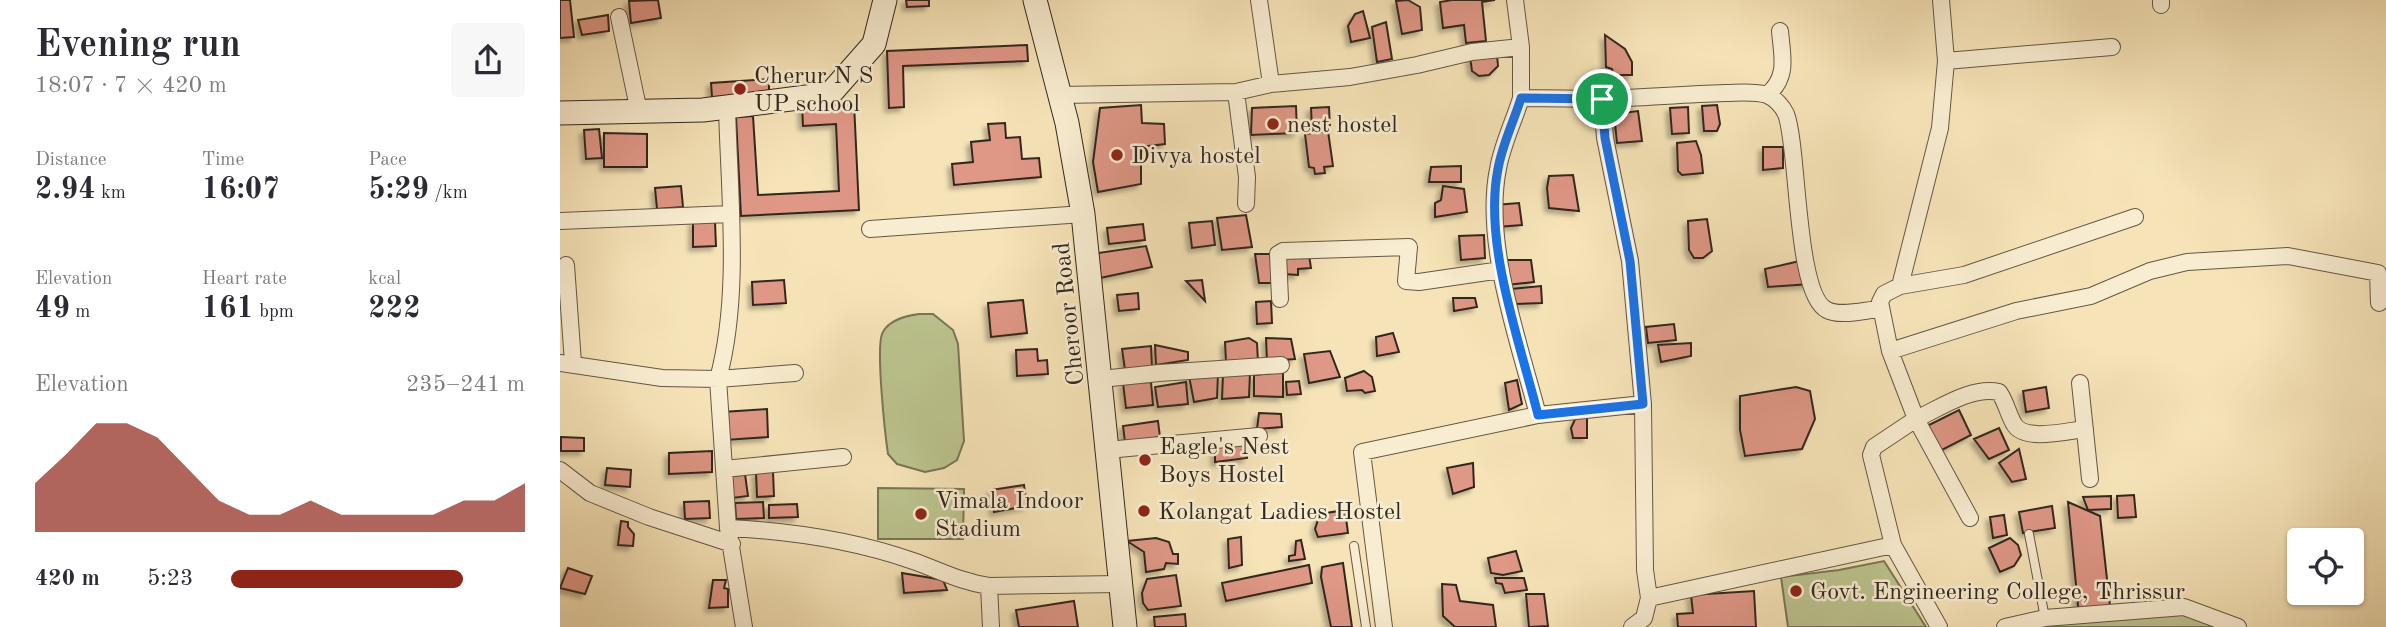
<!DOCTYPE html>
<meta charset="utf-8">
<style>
:root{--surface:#fff;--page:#f7f7f7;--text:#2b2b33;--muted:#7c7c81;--accent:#8f2418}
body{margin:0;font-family:"Old Standard TT",serif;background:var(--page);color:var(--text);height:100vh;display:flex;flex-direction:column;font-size:26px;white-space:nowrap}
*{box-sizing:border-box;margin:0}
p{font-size:23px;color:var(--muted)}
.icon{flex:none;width:38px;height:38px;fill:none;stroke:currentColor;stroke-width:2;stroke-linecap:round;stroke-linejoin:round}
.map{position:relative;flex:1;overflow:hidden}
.drawer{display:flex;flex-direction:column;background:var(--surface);width:560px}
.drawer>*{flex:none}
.controls{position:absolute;left:1727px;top:528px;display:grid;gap:14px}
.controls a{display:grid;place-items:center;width:77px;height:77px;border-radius:7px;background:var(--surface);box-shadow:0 2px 5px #0004;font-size:35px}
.pin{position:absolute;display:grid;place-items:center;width:60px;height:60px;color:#fff;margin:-30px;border:4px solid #fff;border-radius:50%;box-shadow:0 2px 7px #0007}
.round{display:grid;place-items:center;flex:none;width:74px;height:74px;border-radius:7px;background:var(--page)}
.headline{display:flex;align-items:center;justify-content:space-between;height:119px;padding:0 35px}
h1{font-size:38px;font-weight:600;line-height:52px}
.metrics{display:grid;grid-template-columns:repeat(3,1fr);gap:10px;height:119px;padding:7px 35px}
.metrics div{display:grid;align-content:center}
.metrics b{font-size:30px;font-weight:600}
.metrics small{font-size:19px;font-weight:400}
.metrics p{font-size:19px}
.chart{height:196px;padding:14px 35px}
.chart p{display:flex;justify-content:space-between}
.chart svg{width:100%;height:126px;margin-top:7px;fill:var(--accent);opacity:.7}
ul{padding:0 35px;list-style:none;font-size:23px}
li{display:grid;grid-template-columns:112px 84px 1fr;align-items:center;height:52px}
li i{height:18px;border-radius:9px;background:var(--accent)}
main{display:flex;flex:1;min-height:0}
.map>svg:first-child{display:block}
.green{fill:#bcc48f;stroke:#787657;stroke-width:2}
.building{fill:#df9786;stroke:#33281f;stroke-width:2;filter:url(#shadow)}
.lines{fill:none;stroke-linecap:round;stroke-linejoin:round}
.service-casing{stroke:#645745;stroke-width:10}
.minor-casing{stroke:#645745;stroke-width:18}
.secondary-casing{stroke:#33281f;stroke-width:25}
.service{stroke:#f9edd1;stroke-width:8}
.minor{stroke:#f9edd1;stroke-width:16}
.secondary{stroke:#f9edd1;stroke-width:23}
.route-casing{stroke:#fff;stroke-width:14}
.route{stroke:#1a73e8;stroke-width:9}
.poi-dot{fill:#8f2418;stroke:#f9edd1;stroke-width:2.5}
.labels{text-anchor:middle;stroke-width:5;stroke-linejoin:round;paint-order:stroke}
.poi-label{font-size:24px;fill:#33281f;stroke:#f9edd1;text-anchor:start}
.street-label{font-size:24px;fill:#33281f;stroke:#f9edd1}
</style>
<main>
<section class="drawer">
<div class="headline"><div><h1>Evening run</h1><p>18:07 · 7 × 420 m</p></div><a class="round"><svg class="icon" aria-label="share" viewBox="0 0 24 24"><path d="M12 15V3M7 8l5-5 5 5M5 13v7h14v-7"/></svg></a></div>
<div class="metrics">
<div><p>Distance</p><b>2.94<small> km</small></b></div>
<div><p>Time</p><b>16:07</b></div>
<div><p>Pace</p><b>5:29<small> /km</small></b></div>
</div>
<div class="metrics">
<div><p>Elevation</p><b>49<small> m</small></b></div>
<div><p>Heart rate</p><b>161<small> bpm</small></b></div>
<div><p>kcal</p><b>222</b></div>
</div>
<div class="chart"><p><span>Elevation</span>235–241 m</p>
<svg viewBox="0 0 160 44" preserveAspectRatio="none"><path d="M0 44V27L10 17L20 6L30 6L40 11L50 22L60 33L70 38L80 38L90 33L100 38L110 38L120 38L130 38L140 33L150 33L160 27V44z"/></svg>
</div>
<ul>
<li><b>420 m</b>5:23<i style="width:79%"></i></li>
</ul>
</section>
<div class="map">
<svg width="1826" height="627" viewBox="0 0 1826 627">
<defs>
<filter id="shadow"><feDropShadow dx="-4" dy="4" stdDeviation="2" flood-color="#0004"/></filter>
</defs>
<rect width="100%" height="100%" fill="#f6e4b8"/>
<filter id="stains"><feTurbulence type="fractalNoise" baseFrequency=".00286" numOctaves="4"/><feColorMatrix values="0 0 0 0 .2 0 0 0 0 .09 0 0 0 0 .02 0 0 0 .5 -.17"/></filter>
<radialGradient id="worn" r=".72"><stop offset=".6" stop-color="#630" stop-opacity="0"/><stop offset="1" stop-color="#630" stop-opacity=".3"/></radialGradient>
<path class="green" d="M359,314H373L393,330L398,344L404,441L397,460L384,468L365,472L337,464L328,454C325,434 316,350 322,334C328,320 345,316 359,314Z
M318,488L404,489L403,539H318Z
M1324,561L1366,627H1228L1221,577L1279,570Z
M1622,611L1663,627H1482L1493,624Z"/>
<path class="building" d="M0,0H10L14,37L0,38Z
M98,0L101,18L71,23L69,1Z
M346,0H369V6L347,7Z
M848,0L860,7L862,30L842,34L836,1Z
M892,0H935L922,2L926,41L906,43L904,25L883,28L880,2Z
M803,11L810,38L791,42L788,26L795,14Z
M48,15L49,31L22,35L18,20Z
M826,22L832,59L817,62L812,27Z
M1045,35L1065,49L1072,62V75H1058L1053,73L1052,69L1046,67Z
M467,45L468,61L343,66L344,107L329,108L327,51Z
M937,55L938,66L929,75L919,76L912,71L910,57Z
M209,79V95L152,97L151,83Z
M294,103L299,210L181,216L176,117L193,116L198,195L279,191L276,124L243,126L242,106Z
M581,105L582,123L604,124L605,144L581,147V184L538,192L533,162L540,108Z
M1157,105L1160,124L1157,131H1144L1142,106Z
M736,106L737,133L691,135L692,108Z
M769,107L770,128L752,129L751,108Z
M1128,107L1129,133L1112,134L1110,108Z
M1078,111L1082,141L1057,143L1054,114Z
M445,123L446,138L460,137L462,159L479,158L481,177L394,185L392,164L413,162L411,142L430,140L428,124Z
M39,129L42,158L26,159L24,130Z
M768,131L773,166L764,167L765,173L755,174L754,168L749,167L745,134Z
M44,133L87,134V167H44Z
M1136,141L1141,155L1143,173L1122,175L1118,171L1117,143Z
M1203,147H1223V168L1203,170Z
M901,166V182H869L871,167Z
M1013,175L1019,211L989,208L987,188L989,176Z
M121,186L123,207L97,209L95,188Z
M883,186L904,189L907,212L875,217V203L881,200Z
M959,203L962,225L937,227L935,205Z
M686,215L692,247L662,250L657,218Z
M1147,219L1152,251L1143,258H1134L1129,250L1128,221Z
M652,221L655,245L632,248L629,223Z
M133,222H155L156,246L133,247Z
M583,224L585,240L549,244L547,228Z
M924,235L925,258L901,260L899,236Z
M586,246L592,267L540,278L538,253Z
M695,254H710L714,283H699Z
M749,255L751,268L738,269V275L724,274V257Z
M940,260H971L974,282L946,285Z
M1244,260L1250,284L1208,287L1205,269Z
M224,280L226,303L193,305L192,282Z
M642,280L645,301L626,281Z
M981,286L982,303L955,304L951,289Z
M578,293L579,309L559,311L557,295Z
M893,298H915L917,307L894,311Z
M463,300L467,333L431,337L428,303Z
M711,301L712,323L697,324L696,302Z
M1114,324L1116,340L1088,343L1086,327Z
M833,333L839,352L817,356L816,337Z
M689,338L697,343L698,362H666L665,342Z
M706,338L731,339L735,359L707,361Z
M1131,343V356L1101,362L1098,345Z
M595,345L628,352V360L596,365Z
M591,346L592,367L565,370L562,349Z
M477,349L478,361L487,360L488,374L457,376L456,350Z
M770,351L780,377L749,383L744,354Z
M804,371L812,377L815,391L805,393L802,390L787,391L785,378Z
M723,372V397L694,396V375Z
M690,373L689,397L662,399L663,375Z
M658,374L657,398L634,402L629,376Z
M957,380L962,404L949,410L945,383Z
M739,381L741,394L727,395L726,382Z
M591,382L593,405L566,408L563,383Z
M626,382L628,404L598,407L595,387Z
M1236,387L1250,391L1255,419L1242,449L1185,456L1180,430V396Z
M1486,387L1489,408L1466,412L1463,391Z
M207,409L208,437L165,440L163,412Z
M1399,410L1411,435L1380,451L1367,426Z
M699,413L721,414L722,427L697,429Z
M1017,415H1027V438H1013L1011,428Z
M598,421L600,437L565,442L563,426Z
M1439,428L1449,450L1429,459L1414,439Z
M1,437L24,438V451H1Z
M685,443L687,458L655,462V447Z
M1459,449L1466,479L1452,482L1439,463Z
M152,451V472L109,474V453Z
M913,463L914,487L893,494L887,468Z
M47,468L71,470L70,487L45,485Z
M196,472H213L214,496L197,497Z
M185,474L188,496L172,498L169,477Z
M464,485L467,506L434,512L431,490Z
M1574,495L1576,517L1558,518L1557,496Z
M1551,496V509L1528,510L1523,497Z
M149,501L150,518L125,519L124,502Z
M203,502L204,518L176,519L175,503Z
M1508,502L1540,516L1550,606L1519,616Z
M237,504L238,517L209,518V505Z
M1492,506L1495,528L1463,533L1459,512Z
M785,510L788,533L758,537L755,529L760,514Z
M1444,515L1447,535L1433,538L1430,517Z
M61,521L68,522V527L74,534L73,546L58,545Z
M681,537L682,565L669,568L668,539Z
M596,538L609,542L613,554H618V564L606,563L604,569L586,572L584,552L567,541Z
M1450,538L1458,545L1461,555L1454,566L1440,572L1429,548Z
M741,540L745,559L729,561V556L735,555L736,541Z
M956,551L962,571L943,575L931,573L928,558Z
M783,563L792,627H771L761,577L762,567Z
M749,565L752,583L666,601L662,583Z
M8,568L32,576L25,594L0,588Z
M342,573L383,580L387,590L344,593Z
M616,575L621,606L588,610L583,603L582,593L587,579Z
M935,578H964L967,590L945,593L942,584L936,583Z
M153,580H166L164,588L168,589V607L149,608Z
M882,584L896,585L900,601L933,605L936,627H895L883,616Z
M1194,591L1196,627H1118L1117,614L1133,613L1131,595Z
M966,594H984L988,626L969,627Z
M514,601L518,627H459L456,610Z
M625,614L626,627H595L594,617Z"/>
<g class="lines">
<defs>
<path id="service" d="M1469,534L1485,618
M794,546L806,627"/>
<path id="minor" d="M699,0L711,84
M1601,0V5
M59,17L79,112
M961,47V98L1042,99L1045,138L1070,261L1083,404L1085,570L1089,598L1084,618L1072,627
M1386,61L1552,47
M676,92L687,177L686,204
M500,95L676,92L711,84L790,77L857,65L912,52L961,47L955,0
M1207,95C1229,77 1222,56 1220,31
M961,98C954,121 942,145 938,169C923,243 959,342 978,415
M1042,99C1083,98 1124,94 1165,93C1177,93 1195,91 1207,95C1215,98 1223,107 1226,114C1239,148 1235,295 1267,310C1280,317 1305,310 1320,309
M167,107C169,194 181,295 158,379L168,528L184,627
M0,221L170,214
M310,229L523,214
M6,265L13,363
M1340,286L1404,275L1575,217
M720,299L718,254L723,251L849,247L846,281L859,282L941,270
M1330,351L1456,311L1531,296L1590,271L1627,262L1728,256L1818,273L1819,303
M0,363L102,378L158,379L235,373
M541,379L599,373L721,365
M1520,383L1530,479
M547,450L699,436
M164,469L283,457
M0,470L30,493L89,517L172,544
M1410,518L1356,419C1380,408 1412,386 1439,392C1446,402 1448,414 1454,424C1464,442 1506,431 1525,429
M168,528C231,531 293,540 353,561C379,570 401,582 429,586
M1333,545L1311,455L1314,447L1356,419L1330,351L1320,302L1324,294L1340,286L1380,128L1386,61L1381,0
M1089,598L1333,545L1379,627
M431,627L429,586L560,584
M824,627L802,452L978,415L1083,404
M1445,627L1485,618L1624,607L1678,627"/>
<path id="secondary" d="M475,0L507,123L523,214L565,627
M0,113L143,110L270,94L314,44L325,0"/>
</defs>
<use href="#service" class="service-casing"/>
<use href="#minor" class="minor-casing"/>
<use href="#secondary" class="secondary-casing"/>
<use href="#service" class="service"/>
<use href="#minor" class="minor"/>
<use href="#secondary" class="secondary"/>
</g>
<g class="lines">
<defs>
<path id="route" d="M961,98L1042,99L1045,138L1070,261L1083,404L978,415C960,342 923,243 938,169C942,145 954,121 961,98Z"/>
</defs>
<use href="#route" class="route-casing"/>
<use href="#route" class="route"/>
</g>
<g class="poi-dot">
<circle cx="180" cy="89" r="7"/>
<circle cx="713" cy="124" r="7"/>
<circle cx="557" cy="155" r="7"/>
<circle cx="585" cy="460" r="7"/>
<circle cx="584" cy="511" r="7"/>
<circle cx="361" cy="514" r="7"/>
<circle cx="1236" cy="591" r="7"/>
</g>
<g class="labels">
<g class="poi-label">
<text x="194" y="83">Cherur N S<tspan x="194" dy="28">UP school</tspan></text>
<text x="727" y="132">nest hostel</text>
<text x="571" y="163">Divya hostel</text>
<text x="599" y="454">Eagle's Nest<tspan x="599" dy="28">Boys Hostel</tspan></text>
<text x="375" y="508">Vimala Indoor<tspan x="375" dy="28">Stadium</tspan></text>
<text x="598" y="519">Kolangat Ladies Hostel</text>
<text x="1250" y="599">Govt. Engineering College, Thrissur</text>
</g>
<g class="street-label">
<text transform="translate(508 314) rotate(-96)" y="8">Cheroor Road</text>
</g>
</g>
<rect width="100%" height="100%" filter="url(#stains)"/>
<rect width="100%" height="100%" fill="url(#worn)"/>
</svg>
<div class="controls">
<a><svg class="icon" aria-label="locate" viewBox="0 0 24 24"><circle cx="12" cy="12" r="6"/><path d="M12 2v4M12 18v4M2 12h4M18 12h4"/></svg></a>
</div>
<div class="pin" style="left:1042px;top:99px;background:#1e9e55"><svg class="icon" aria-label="arrive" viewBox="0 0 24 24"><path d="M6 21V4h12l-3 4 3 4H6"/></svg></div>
</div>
</main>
